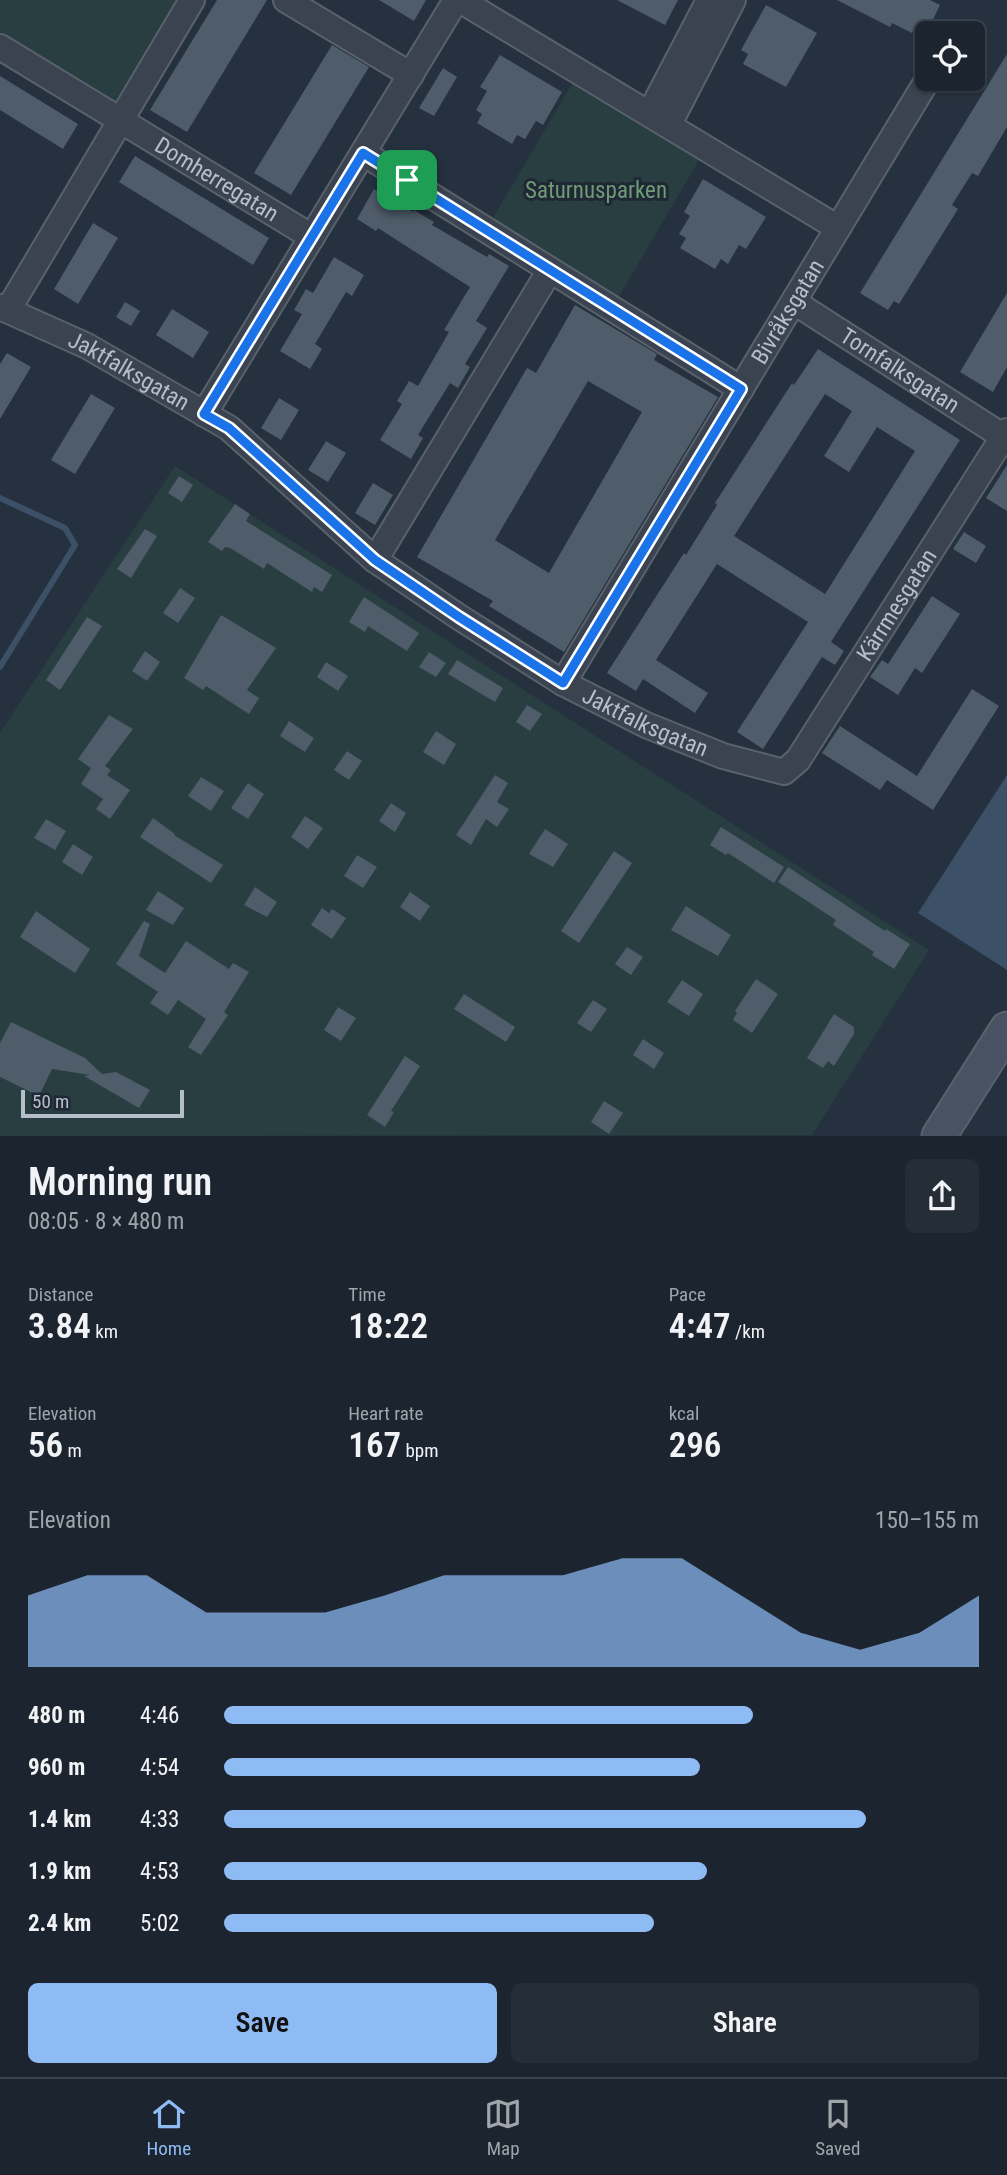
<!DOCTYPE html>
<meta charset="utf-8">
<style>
:root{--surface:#1c252f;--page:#252d37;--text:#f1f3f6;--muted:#a0a5aa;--line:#3a424b;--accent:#8fbbf5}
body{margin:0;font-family:"Roboto Condensed",sans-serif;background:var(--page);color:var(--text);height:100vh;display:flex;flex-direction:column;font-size:26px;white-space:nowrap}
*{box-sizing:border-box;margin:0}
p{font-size:23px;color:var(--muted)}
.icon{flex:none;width:38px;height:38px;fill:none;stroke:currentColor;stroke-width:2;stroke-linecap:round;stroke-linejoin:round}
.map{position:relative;height:1136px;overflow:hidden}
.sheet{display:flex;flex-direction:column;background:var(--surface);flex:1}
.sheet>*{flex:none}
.fabs{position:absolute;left:915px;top:21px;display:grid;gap:14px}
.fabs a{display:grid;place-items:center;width:70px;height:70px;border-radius:10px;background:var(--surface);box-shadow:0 2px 5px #0004,0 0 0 2px var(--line);font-size:35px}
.scale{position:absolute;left:21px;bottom:18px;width:163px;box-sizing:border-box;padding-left:7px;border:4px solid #b6bec9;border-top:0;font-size:19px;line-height:24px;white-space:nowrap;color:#b6bec9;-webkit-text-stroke:5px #1f2834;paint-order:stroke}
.pin{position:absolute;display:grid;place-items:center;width:60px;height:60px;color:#fff;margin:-30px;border-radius:14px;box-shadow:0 4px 10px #0006}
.round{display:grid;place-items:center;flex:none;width:74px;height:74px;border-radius:10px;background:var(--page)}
.overview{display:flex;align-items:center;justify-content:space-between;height:119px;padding:0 28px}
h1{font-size:38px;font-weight:600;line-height:52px}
.metrics{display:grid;grid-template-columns:repeat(3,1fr);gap:10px;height:119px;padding:7px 28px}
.metrics div{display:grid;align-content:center}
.metrics b{font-size:35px;font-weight:600}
.metrics small{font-size:19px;font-weight:400}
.metrics p{font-size:19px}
.chart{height:196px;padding:14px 28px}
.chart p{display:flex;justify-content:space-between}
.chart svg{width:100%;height:126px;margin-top:7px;fill:var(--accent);opacity:.7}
.button{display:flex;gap:14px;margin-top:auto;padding:14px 28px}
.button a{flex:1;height:80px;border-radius:10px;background:var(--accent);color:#111;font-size:28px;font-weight:600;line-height:80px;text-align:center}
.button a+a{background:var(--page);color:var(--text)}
ul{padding:0 28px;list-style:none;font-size:23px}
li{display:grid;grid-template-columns:112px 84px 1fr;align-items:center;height:52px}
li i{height:18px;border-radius:9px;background:var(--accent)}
.dock{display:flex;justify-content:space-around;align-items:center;height:98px;border-top:2px solid var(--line);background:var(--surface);font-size:19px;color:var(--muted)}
.dock a{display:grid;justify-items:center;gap:4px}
.dock .on{color:var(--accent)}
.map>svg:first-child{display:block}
.green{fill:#283e40}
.water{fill:#3c5067}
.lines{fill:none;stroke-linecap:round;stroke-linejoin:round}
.stream{stroke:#3c5067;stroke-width:6}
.building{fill:#4f5c6a;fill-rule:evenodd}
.street-casing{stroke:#58616c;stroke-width:28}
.secondary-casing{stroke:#58616c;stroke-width:37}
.street{stroke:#3a434f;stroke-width:24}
.secondary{stroke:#485262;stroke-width:33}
.route-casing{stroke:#fff;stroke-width:14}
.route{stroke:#1a73e8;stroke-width:9}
.labels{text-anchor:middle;stroke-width:6;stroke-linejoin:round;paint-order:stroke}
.street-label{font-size:23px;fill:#b6bec9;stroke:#1f2834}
.park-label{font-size:23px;fill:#6e9a76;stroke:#1f2834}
</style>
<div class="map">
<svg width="1007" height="1136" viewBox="0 0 1007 1136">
<rect width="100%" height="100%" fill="#26313f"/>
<path class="green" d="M0,0H180L114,107L0,36Z
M573,82L701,157L618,298L490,223Z
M175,466L929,950L812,1135L0,1136V733Z"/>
<path class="water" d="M1007,775V970L918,913Z"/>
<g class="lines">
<path class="stream" d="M0,498L65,528L75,545L0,667"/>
</g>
<path class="building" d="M217,0H267L187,132L150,110Z
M379,0H426L414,21Z
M617,0H678L665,25Z
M837,0H930L940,5L926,34L914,28L912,33L892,23L890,27Z
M766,5L817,33L786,87L743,64L748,54L741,50Z
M332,45L369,67L291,195L254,173Z
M1007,54V127L978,176L972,173L952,205L958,209L899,304L894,301L888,310L860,293Z
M500,55L562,92L543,125L536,121L525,139L517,135L512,144L477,123L482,114L476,110L487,91L480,87Z
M443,68L457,77L434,116L419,108Z
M0,76L78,124L63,149L0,110Z
M135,156L269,238L253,265L119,182Z
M703,179L766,217L746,249L739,245L728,264L721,259L715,269L680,248L686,238L679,234L690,216L684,212Z
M374,189L413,212L414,210L434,222L432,225L487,257L489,254L509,266L476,321L487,328L465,364L470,367L458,388L450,383L418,435L423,438L411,459L380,440L402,404L397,401L409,381L418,386L449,332L444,330L470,287L378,228L376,231L357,219Z
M93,223L118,238L78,304L54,289Z
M334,257L364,275L352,296L346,292L315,344L322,349L310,369L280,351L302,314L294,310L306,289L313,293Z
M1007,293V367L993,392L960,372Z
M125,302L140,311L131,326L116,317Z
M575,305L657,354L654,360L718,397L564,652L489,606L493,601L417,557L527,368L536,373ZM588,381L642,412L549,573L495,540Z
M172,309L209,332L193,358L156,335Z
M818,349L960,440L831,642L844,651L835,665L822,657L763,749L737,732L808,622L717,564L656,660L708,693L695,713L643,679L636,691L607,673L684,553L686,555L717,505L715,503L792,383L794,385ZM825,394L852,411L824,456L849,472L877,427L915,451L825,594L734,536Z
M7,353L31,367L0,419V364Z
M91,394L115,408L75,474L51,460Z
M279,398L299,410L281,440L261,428Z
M326,441L346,453L328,482L308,470Z
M1007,465V511L986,498Z
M179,476L193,485L182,502L168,493Z
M373,483L393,495L375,525L355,513Z
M235,504L250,514L246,521L332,575L322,592L314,587L312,592L267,563L264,569L230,548L225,547L222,551L208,542Z
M145,529L157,536L131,578L117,569Z
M964,532L986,546L976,563L953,549Z
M180,588L195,598L178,623L163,613Z
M932,596L960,614L922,673L915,668L898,695L870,677L882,660L888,664Z
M364,597L419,633L407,651L368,626L365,632L349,622Z
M221,615L276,648L247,690L259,698L249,714L206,686L203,690L184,678Z
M87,617L102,626L60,690L46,680Z
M145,651L160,662L147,681L132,671Z
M429,652L446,663L436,677L419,667Z
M457,660L503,688L495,702L448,674Z
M326,662L348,676L338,691L317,677Z
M972,689L999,706L933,810L887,780L880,790L822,753L840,726L917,776Z
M527,705L542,714L530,731L516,722Z
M109,715L133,729L105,766L111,770L107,775L130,790L110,819L96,809L103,799L81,784L91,768L78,759Z
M289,721L314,738L305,752L280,736Z
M436,731L456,744L444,765L423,752Z
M347,751L362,761L349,780L334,770Z
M495,775L508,783L497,802L509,809L497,827L486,819L471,845L456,835Z
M201,777L224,791L211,811L188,796Z
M248,783L264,794L248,819L231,808Z
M391,803L406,813L395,832L379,821Z
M305,816L323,828L308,849L291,837Z
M153,818L175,834L174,835L223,865L211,883L140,837Z
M46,819L66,831L55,850L34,838Z
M721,827L784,867L774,883L728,853L726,855L710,845Z
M545,829L568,844L553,867L529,854Z
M73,844L93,857L82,875L62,862Z
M614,851L632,863L579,943L561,931Z
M357,855L377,867L363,888L344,876Z
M788,867L885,931L886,929L910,944L894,969L872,955L874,952L833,925L836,920L778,882Z
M255,887L277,902L267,917L244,905Z
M158,891L184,908L173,925L146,910Z
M410,892L430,906L420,921L400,907Z
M686,906L731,935L718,956L671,930Z
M322,908L329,913L332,909L346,918L332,939L311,925Z
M36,911L90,949L75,973L20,937Z
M144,921L150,924L139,956L165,973L186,941L229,969L233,963L249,972L224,1012L228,1015L201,1055L188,1047L206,1019L178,1000L168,1015L150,1003L158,992L116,964Z
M627,947L643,957L631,975L615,964Z
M756,979L778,994L752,1033L733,1020L737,1012L735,1011Z
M682,980L703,994L689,1016L667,1002Z
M464,994L515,1027L506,1042L454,1009Z
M593,1000L607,1009L591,1032L577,1023Z
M338,1007L356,1018L341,1041L324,1030Z
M834,1014L854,1027V1034L834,1066L828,1061L823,1068L807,1058Z
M11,1022L85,1058L102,1074L116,1072L150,1090L139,1108L84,1076L90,1075L52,1069L39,1096L0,1077V1043Z
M643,1039L664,1053L654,1069L633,1055Z
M405,1056L420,1066L391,1111L394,1112L385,1127L367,1115Z
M604,1101L623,1113L609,1134L591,1122Z"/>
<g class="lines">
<defs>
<g id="street">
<path d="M286,0L411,75"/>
<path d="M460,0L838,228"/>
<path id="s1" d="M0,47L312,237"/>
<path d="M650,113L709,0"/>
<path d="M669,124L733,0"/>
<path d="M363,153L741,389"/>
<path id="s2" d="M794,302L1007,439"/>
<path id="s3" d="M0,307L87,346L229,428L375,560L459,617L563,683L646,725L723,756L784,772L798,760L1007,431"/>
<path d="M8,310L192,0"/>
<path d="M204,414L456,0"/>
<path d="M375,560L550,270"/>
<path id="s4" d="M563,683L928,79"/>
</g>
<path id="secondary" d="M939,1136L1007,1029"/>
</defs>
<use href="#street" class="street-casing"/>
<use href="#secondary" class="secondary-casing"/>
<use href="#street" class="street"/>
<use href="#secondary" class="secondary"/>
</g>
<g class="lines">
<defs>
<path id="route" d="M363,153L741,389L563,683L459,617L375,560L229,428L204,414Z"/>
</defs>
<use href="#route" class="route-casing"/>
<use href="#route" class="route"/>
</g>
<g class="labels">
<g class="street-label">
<text dy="8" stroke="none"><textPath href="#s1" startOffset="254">Domherregatan</textPath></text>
<text dy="8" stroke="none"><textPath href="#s4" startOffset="434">Bivråksgatan</textPath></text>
<text dy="8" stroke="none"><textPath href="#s2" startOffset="126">Tornfalksgatan</textPath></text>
<text dy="8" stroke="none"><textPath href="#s3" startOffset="144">Jaktfalksgatan</textPath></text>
<text dy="8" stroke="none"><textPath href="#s3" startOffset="1122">Kärrmesgatan</textPath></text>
<text dy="8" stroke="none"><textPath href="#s3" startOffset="772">Jaktfalksgatan</textPath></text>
</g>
<g class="park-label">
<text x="596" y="198">Saturnusparken</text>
</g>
</g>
</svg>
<div class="fabs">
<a><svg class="icon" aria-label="locate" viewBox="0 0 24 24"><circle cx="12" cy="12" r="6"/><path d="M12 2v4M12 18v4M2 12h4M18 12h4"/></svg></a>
</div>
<div class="scale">50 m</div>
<div class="pin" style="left:407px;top:180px;background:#1e9e55"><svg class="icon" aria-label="arrive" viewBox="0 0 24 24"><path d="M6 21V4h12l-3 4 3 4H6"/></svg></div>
</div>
<section class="sheet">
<div class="overview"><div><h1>Morning run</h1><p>08:05 · 8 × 480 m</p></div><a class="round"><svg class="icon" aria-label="share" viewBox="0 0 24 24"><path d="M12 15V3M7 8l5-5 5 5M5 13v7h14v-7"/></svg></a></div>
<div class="metrics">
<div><p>Distance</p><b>3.84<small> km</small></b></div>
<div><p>Time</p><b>18:22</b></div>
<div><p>Pace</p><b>4:47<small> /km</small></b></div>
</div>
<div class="metrics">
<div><p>Elevation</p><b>56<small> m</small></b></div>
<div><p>Heart rate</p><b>167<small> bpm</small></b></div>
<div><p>kcal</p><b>296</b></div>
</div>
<div class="chart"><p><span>Elevation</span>150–155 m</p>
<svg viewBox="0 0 160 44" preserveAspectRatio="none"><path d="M0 44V19L10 12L20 12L30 25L40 25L50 25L60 19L70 12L80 12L90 12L100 6L110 6L120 19L130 32L140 38L150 32L160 19V44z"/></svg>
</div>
<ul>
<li><b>480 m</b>4:46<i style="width:70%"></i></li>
<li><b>960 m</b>4:54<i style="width:63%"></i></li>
<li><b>1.4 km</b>4:33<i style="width:85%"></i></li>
<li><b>1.9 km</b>4:53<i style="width:64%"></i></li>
<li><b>2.4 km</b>5:02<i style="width:57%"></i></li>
</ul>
<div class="button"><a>Save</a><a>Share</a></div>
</section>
<nav class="dock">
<a class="on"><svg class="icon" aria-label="home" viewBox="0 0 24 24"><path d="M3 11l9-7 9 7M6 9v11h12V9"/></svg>Home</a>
<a><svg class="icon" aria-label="map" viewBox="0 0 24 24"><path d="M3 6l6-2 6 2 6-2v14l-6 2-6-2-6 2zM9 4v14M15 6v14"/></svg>Map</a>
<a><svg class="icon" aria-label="saved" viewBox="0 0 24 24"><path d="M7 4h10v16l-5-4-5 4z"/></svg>Saved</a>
</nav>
